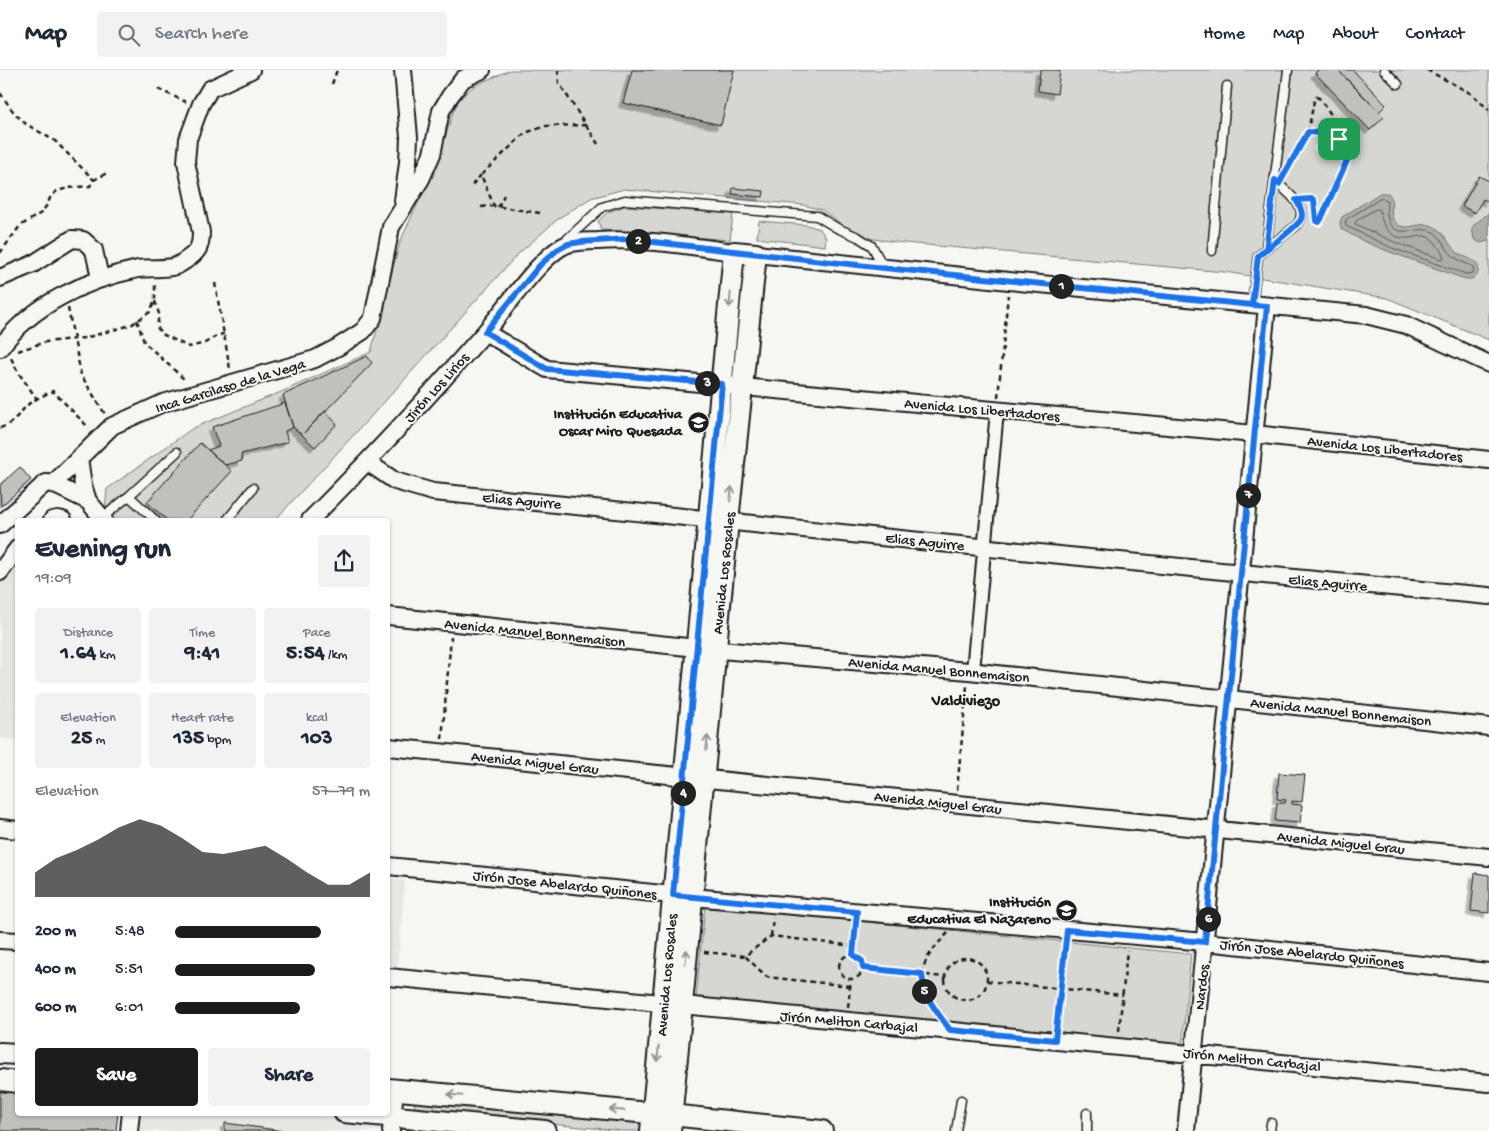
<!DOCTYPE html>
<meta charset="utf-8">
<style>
:root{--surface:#fff;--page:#f2f2f3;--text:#1f2937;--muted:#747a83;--line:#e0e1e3;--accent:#1c1c1c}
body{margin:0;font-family:"Gochi Hand",sans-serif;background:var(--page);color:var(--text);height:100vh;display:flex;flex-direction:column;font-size:19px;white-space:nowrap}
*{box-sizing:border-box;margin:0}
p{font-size:16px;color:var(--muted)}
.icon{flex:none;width:28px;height:28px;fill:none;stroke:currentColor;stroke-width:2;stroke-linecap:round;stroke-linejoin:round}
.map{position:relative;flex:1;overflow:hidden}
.panel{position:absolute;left:15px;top:448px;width:375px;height:598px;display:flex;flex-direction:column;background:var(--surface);border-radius:5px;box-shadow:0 1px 4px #0004}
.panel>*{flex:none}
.pin{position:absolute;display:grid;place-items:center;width:42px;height:42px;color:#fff;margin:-21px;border-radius:10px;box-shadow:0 2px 8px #0006}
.km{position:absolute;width:25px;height:25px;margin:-12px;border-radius:50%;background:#222;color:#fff;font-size:14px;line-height:25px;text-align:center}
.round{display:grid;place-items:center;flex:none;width:52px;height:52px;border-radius:5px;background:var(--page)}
.headline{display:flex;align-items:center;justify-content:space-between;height:85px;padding:0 20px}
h1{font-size:28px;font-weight:800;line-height:38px}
.metrics{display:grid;grid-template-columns:repeat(3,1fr);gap:8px;height:85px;padding:5px 20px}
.metrics div{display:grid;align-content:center;border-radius:5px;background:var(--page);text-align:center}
.metrics b{font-size:21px;font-weight:800}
.metrics small{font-size:14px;font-weight:400}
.metrics p{font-size:14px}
.chart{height:140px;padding:10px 20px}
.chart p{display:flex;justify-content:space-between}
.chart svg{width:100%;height:90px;margin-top:5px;fill:var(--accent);opacity:.7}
.cta{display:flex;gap:10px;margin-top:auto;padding:10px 20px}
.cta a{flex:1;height:58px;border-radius:5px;background:var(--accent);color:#fff;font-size:20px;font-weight:800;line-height:58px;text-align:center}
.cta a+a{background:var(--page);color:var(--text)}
ul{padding:0 20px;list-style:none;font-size:16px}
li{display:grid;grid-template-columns:80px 60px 1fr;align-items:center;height:38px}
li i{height:12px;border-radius:6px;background:var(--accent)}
header{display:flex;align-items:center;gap:30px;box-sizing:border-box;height:70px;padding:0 25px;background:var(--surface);border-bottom:1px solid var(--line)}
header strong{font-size:24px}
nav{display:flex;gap:28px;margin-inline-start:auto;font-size:18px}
.search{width:350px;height:45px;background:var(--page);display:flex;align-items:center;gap:12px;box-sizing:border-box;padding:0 18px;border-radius:5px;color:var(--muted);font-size:19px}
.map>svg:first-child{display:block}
.built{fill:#e6e6e2}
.green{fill:#d6d6d2;stroke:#797977}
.water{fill:#acaca9;stroke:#727271}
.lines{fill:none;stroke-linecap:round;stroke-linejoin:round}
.shore{stroke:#565654;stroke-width:1}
.building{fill:#c0c0bd;stroke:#1c1c1c;filter:url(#shadow)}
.service-casing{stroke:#1c1c1c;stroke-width:11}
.pedestrian-casing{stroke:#1c1c1c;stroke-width:16}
.minor-casing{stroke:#1c1c1c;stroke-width:20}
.tertiary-casing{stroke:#1c1c1c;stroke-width:24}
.path{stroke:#1c1c1c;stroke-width:2.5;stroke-dasharray:5 4;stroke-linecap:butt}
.service{stroke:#f6f6f2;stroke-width:8}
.pedestrian{stroke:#f6f6f2;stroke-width:12}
.minor{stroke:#f6f6f2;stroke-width:16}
.tertiary{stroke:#f6f6f2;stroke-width:20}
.oneway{stroke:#949492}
.route-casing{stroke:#fff;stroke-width:10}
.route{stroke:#1a73e8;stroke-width:6}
.labels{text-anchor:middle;stroke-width:4;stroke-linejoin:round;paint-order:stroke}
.street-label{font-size:15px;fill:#1c1c1c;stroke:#f6f6f2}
.poi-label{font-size:15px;font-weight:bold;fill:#1c1c1c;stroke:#f6f6f2;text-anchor:end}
.neighbourhood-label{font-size:16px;font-weight:bold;fill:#1c1c1c;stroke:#f6f6f2}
</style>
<header>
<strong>Map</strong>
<div class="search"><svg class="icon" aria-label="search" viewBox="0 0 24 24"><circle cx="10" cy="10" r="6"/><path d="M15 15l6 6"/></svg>Search here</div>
<nav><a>Home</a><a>Map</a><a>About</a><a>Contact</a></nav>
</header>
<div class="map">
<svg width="1489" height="1061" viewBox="0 0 1489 1061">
<defs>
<filter id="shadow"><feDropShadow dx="-4.5" dy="4.5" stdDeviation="0" flood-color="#0004"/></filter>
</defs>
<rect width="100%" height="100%" fill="#f6f6f2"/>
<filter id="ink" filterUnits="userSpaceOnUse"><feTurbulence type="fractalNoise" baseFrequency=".02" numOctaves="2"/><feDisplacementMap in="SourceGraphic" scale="10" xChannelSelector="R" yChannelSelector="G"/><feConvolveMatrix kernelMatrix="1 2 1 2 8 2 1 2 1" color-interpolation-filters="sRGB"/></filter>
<g filter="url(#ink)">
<path class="built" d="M17,494V670L0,668V515Z
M388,809L405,810L397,899L388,898Z
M126,1042L281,1043L486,1061H125Z"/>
<path class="green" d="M510,0H1489V270L1387,228L1225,202L904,173L866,168L844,156L822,140L803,135L624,119L591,128L559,148L517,185L386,330L275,450H115L105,440L107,419L193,358L281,322L371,282L400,172L440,85L453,42L460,28L474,16Z
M625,136L733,144L730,170L601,160L598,151L608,142Z
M759,151L807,155L820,159L826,168L825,176L757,168Z
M705,836L1191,884L1182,976L696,928Z
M415,1027L643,1050L641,1061H624L414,1041Z"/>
<path class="water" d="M1380,123H1388L1391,127C1393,136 1388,146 1396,153C1405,162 1418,152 1430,155C1444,159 1447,174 1457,182C1462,187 1473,188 1477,194C1479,198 1479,201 1477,205L1472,209H1465L1390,182L1365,172L1341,159L1340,152L1342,147Z
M1489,143V171L1480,173L1474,169L1472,158L1475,154Z"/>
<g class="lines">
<path class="shore" d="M1382,128L1387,130C1387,135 1386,140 1387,145C1392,175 1420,152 1435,163C1441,168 1443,173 1447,179C1453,188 1462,192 1472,196L1474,199L1473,203L1466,204L1392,178L1346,156L1345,152L1347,149Z
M1376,139L1380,140C1381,156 1391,170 1409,168C1416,168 1422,164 1428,167C1433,169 1436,173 1439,178C1441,181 1443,184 1444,188L1441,189L1394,172L1355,154L1356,151Z"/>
</g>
<path class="building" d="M632,0H734L721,55L623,33Z
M1040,0H1060L1057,24L1038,21Z
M1318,0H1338L1384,47L1370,60L1315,3Z
M1338,0H1353L1386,35L1379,42Z
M1479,106L1489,111V132L1483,129L1475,143L1462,136Z
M733,118L764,121L763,127L732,124Z
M367,286L372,293L302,365L293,357L283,325Z
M285,333L293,357L285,361L288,372L241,384L242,391L225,395L208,380L219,376L212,357Z
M325,341L337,354L315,377L302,365Z
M200,373L232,401L187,450H167L147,432Z
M20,397L31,410L1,436L0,415Z
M1279,703L1305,705L1302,732L1292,731V734L1302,735L1300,753L1275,751L1277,733H1285L1286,730L1277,729Z
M1475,803L1489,805V843L1471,841Z
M0,1018L18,1019V1042H118L116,1061H0Z
M225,1053L284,1061H225Z"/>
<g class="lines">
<defs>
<path id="service" d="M1384,0L1398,14
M565,171L602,137L625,130L817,146L837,158L858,167L872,176L883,196
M1266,179L1288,0
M1212,181L1227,16
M1252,235L1258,186L1297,155C1311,136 1286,123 1275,110
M129,426L155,450
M102,448L129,426L177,382
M227,450L253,418
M956,1061L961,1030
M1087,1061V1043
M1270,1061L1271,1053"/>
<path id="pedestrian" d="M973,601L997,341"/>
<path id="minor" d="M403,131L408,92L409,67L403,0
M756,184L1009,211L1366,245L1406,255L1489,294
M0,208L33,194L72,169L83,170L94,180L100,208
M485,262L547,299L1254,364L1489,390
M0,278C32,234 86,210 138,199C150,197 164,200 176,196C179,195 183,192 186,190C198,182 201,177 201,162L186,92L188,69L201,34L210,19L251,0
M79,388L83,415L88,431
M367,392L395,411L433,422C785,456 1137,495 1489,526
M53,414L88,431L104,450
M52,450L58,449L63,450
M310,450C371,389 429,326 486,261C505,240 543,182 568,174C578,171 588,171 598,171C644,168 689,176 734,182
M0,455L41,417L46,413L53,414L112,356L163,333L315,289L338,277L363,261L373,248L391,157L421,109L432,84L441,41L450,26L463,9L482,0
M0,502L18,478
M388,546L697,578L969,601L1489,657
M388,677L1489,787
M0,758L18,760
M388,796L692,827L1205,872L1489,902
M0,870L18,871
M388,907C755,943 1122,975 1489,1013
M129,1061L131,1042
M391,1061L395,1019
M1186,1061L1267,236"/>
<path id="tertiary" d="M0,983L18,984
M0,1010L18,1012
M388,1019L671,1045L822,1061
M344,1042L545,1061
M651,1061L734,182L756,184L728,451L670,1061"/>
</defs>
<use href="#service" class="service-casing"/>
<use href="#pedestrian" class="pedestrian-casing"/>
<use href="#minor" class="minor-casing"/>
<use href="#tertiary" class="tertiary-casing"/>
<path class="path" d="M558,0L559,13L598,74
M1427,0L1472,24L1489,40
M332,14L337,0
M158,19L186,32
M0,23L15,44L26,54L55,71L94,110
M1308,62L1314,31L1316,27L1319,28L1333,47
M1287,98L1308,62L1337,64L1340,65L1339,69L1321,75L1319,78L1322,82L1349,87L1328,135L1319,151H1316C1314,144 1317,137 1314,131L1308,129
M472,115L481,105
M481,137L494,136
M498,137L504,125
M540,143L494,136L481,105L525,63L546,56L586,55
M0,183L20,156L41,143L47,135L51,126L57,121L68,118L90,116L94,110L107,103
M215,213L230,299
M155,231L159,244L157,257L162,264L189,277L205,273L218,265L224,264
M68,238L81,305L105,344
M137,250L144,272L185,310
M18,281L45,272L85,268L131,255L150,242L155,230V213
M11,288L18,302L37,329
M998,327L1008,225
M0,358C14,354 20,341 31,332C38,328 46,324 53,321L89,358
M442,669L451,567
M957,720L967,616
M771,866L773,848
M704,882L745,886
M853,885L856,856
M839 897a12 12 0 1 1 24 0a12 12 0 1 1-24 0Z
M945 909a21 21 0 1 1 42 0a21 21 0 1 1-42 0Z
M863,899L945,907
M987,911L1123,925
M850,916L767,907L745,886L771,866L854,876
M848,937L851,909
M939,945C913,910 918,893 948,863
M1056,956L1065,874
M1119,961L1127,880"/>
<use href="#service" class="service"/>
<use href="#pedestrian" class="pedestrian"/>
<use href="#minor" class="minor"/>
<use href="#tertiary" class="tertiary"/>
</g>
<defs><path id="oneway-shaft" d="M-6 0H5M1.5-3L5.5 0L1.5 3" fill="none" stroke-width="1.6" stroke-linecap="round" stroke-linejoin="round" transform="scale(1.25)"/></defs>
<g class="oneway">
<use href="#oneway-shaft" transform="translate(730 230) rotate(95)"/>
<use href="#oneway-shaft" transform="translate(731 424) rotate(-84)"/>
<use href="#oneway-shaft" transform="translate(707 673) rotate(-84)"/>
<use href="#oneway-shaft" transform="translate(686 887) rotate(-85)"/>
<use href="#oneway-shaft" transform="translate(658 984) rotate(95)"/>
<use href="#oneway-shaft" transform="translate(455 1025) rotate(-175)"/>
<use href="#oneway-shaft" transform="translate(617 1040) rotate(-175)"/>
</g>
</g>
<g class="lines" filter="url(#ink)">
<defs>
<path id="route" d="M1339,69L1341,68L1337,64L1308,62L1279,114L1275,110L1266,180L1258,186L1252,235L884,198L627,169L581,172L568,174L557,180L540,195L485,262L547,299L722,314L673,825L857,842L853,885L862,891L863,898L922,904C924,928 936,941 950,960L1055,970L1067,860L1205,872L1267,236L1252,235L1258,186C1266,179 1298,157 1301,149C1304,143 1300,136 1296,130L1312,129L1314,130L1316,151L1319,152L1321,149L1349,86L1322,82L1319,78L1321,75L1339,69"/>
</defs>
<use href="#route" class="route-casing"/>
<use href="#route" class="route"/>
</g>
<defs>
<symbol id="school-disc" viewBox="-11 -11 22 22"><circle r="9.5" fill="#1c1c1c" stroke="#f6f6f2"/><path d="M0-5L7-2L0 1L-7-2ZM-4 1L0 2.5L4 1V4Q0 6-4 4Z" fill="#fff"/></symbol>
</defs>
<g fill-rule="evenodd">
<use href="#school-disc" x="686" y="340" width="25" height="25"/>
<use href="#school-disc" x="1054" y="828" width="25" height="25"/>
</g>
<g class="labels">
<g class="street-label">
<text transform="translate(230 315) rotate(-17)" y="5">Inca Garcilaso de la Vega</text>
<text transform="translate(436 317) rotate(-48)" y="5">Jirón Los Lirios</text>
<text transform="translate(982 339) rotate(5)" y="5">Avenida Los Libertadores</text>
<text transform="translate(1385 378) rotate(6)" y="5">Avenida Los Libertadores</text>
<text transform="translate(522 430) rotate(5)" y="5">Elias Aguirre</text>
<text transform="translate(925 471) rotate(6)" y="5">Elias Aguirre</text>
<text transform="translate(723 503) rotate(-84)" y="5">Avenida Los Rosales</text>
<text transform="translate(1328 512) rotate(5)" y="5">Elias Aguirre</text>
<text transform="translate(535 562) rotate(6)" y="5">Avenida Manuel Bonnemaison</text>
<text transform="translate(939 599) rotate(5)" y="5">Avenida Manuel Bonnemaison</text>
<text transform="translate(1341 641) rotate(6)" y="5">Avenida Manuel Bonnemaison</text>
<text transform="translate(535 692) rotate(6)" y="5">Avenida Miguel Grau</text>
<text transform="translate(938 732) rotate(6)" y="5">Avenida Miguel Grau</text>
<text transform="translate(1341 772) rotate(6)" y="5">Avenida Miguel Grau</text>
<text transform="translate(565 814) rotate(6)" y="5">Jirón Jose Abelardo Quiñones</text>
<text transform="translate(1312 883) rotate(6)" y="5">Jirón Jose Abelardo Quiñones</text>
<text transform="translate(666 905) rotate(-85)" y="5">Avenida Los Rosales</text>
<text transform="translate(1201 917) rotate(-84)" y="5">Nardos</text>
<text transform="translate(849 951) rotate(5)" y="5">Jirón Meliton Carbajal</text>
<text transform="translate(1252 989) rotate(6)" y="5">Jirón Meliton Carbajal</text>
</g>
<g class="poi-label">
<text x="682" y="348">Institución Educativa<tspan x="682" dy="17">Oscar Miro Quesada</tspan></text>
<text x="1051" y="836">Institución<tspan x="1051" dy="17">Educativa El Nazareno</tspan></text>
</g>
<g class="neighbourhood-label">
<text x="966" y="635">Valdiviezo</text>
</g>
</g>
</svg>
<div class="pin" style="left:1339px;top:69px;background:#1e9e55"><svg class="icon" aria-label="arrive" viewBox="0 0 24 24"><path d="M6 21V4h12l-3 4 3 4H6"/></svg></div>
<b class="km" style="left:1061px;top:216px">1</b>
<b class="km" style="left:638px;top:171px">2</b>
<b class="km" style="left:707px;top:313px">3</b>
<b class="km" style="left:683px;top:723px">4</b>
<b class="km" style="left:924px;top:921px">5</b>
<b class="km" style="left:1208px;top:849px">6</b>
<b class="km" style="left:1248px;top:425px">7</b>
<section class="panel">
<div class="headline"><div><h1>Evening run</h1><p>19:09</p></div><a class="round"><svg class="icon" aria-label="share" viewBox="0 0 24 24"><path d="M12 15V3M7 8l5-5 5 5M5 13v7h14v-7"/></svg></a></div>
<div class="metrics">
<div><p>Distance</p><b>1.64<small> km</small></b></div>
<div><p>Time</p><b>9:41</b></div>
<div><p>Pace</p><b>5:54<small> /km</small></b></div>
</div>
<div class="metrics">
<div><p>Elevation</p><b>25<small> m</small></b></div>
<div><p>Heart rate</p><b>135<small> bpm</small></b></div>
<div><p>kcal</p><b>103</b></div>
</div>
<div class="chart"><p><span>Elevation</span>57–79 m</p>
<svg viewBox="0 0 160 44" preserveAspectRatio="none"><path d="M0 44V32L10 25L20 21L30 16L40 10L50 6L60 9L70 15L80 22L90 23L100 21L110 19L120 25L130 32L140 38L150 38L160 32V44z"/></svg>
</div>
<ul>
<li><b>200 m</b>5:48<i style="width:75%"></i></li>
<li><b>400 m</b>5:51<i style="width:72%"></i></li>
<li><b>600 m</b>6:01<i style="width:64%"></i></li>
</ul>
<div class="cta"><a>Save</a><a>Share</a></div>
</section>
</div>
